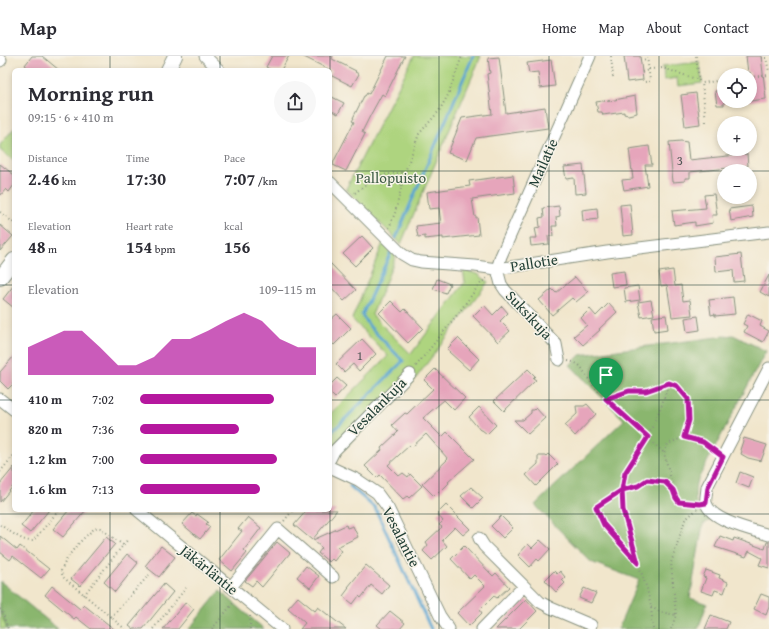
<!DOCTYPE html>
<meta charset="utf-8">
<style>
:root{--surface:#fff;--page:#f7f7f7;--text:#2b2b33;--muted:#7c7c81;--line:#e1e1e2;--accent:#b5179e}
body{margin:0;font-family:"Gentium Book Plus",serif;background:var(--page);color:var(--text);height:100vh;display:flex;flex-direction:column;font-size:15px;white-space:nowrap}
*{box-sizing:border-box;margin:0}
p{font-size:13px;color:var(--muted)}
.icon{flex:none;width:22px;height:22px;fill:none;stroke:currentColor;stroke-width:2;stroke-linecap:round;stroke-linejoin:round}
.map{position:relative;flex:1;overflow:hidden}
.drawer{position:absolute;left:12px;top:12px;width:320px;height:444px;display:flex;flex-direction:column;background:var(--surface);border-radius:6px;box-shadow:0 2px 6px #0003}
.drawer>*{flex:none}
.buttons{position:absolute;left:717px;top:12px;display:grid;gap:8px}
.buttons a{display:grid;place-items:center;width:40px;height:40px;border-radius:50%;background:var(--surface);box-shadow:0 2px 6px #0003;font-size:20px}
.pin{position:absolute;display:grid;place-items:center;width:34px;height:34px;color:#fff;margin:-41px -17px;border-radius:50% 50% 50% 0;rotate:-45deg;box-shadow:0 0 4px #0007}
.pin .icon{rotate:45deg}
.round{display:grid;place-items:center;flex:none;width:42px;height:42px;border-radius:21px;background:var(--page)}
.head{display:flex;align-items:center;justify-content:space-between;height:68px;padding:0 16px}
h1{font-size:22px;font-weight:800;line-height:30px}
.figures{display:grid;grid-template-columns:repeat(3,1fr);gap:6px;height:68px;padding:4px 16px}
.figures div{display:grid;align-content:center}
.figures b{font-size:17px;font-weight:800}
.figures small{font-size:11px;font-weight:400}
.figures p{font-size:11px}
.chart{height:112px;padding:8px 16px}
.chart p{display:flex;justify-content:space-between}
.chart svg{width:100%;height:72px;margin-top:4px;fill:var(--accent);opacity:.7}
ul{padding:0 16px;list-style:none;font-size:13px}
li{display:grid;grid-template-columns:64px 48px 1fr;align-items:center;height:30px}
li i{height:10px;border-radius:5px;background:var(--accent)}
header{display:flex;align-items:center;gap:24px;box-sizing:border-box;height:56px;padding:0 20px;background:var(--surface);border-bottom:1px solid var(--line)}
header strong{font-size:19px}
nav{display:flex;gap:22px;margin-inline-start:auto;font-size:14px}
.map>svg:first-child{display:block}
.green{fill:#aed47f;stroke:#66885a}
.forest{fill:#8ab66e;stroke:#547a51}
.lines{fill:none;stroke-linecap:round;stroke-linejoin:round}
.stream{stroke:#59a4d1;stroke-width:3}
.building{fill:#e6a5bb}
.minor-casing{stroke:#889280;stroke-width:13}
.tertiary-casing{stroke:#889280;stroke-width:16}
.path{stroke:#889280;stroke-width:2;stroke-dasharray:1 3;stroke-linecap:butt}
.minor{stroke:#fff;stroke-width:11}
.tertiary{stroke:#fff;stroke-width:14}
.route-casing{stroke:#fff;stroke-width:8}
.route{stroke:#b5179e;stroke-width:5}
.grid{fill:none;stroke:#1f3d34;stroke-width:1;stroke-opacity:0.55}
.labels{text-anchor:middle;stroke-width:3;stroke-linejoin:round;paint-order:stroke}
.number-label{font-size:13px;fill:#515756}
.street-label{font-size:15px;fill:#1f3d34;stroke:#f7f3e8}
.park-label{font-size:15px;fill:#3c5b43;stroke:#f7f3e8}
</style>
<header>
<strong>Map</strong>
<nav><a>Home</a><a>Map</a><a>About</a><a>Contact</a></nav>
</header>
<div class="map">
<svg width="769" height="573" viewBox="0 0 769 573">
<rect width="100%" height="100%" fill="#f7f3e8"/>
<filter id="ink" filterUnits="userSpaceOnUse"><feTurbulence type="fractalNoise" baseFrequency=".025" numOctaves="2"/><feDisplacementMap in="SourceGraphic" scale="8" xChannelSelector="R" yChannelSelector="G"/><feConvolveMatrix kernelMatrix="1 2 1 2 8 2 1 2 1" color-interpolation-filters="sRGB"/></filter>
<filter id="wash" filterUnits="userSpaceOnUse"><feTurbulence type="fractalNoise" baseFrequency=".012" numOctaves="4" result="noise"/><feDisplacementMap in="SourceGraphic" scale="16" xChannelSelector="R" yChannelSelector="G"/><feGaussianBlur stdDeviation="0.9" result="paint"/><feColorMatrix in="noise" values="0 0 0 0 0 0 0 0 0 0 0 0 0 0 0 0 0 1.4 0 .05"/><feComposite in="paint" operator="in"/></filter>
<g filter="url(#wash)">
<rect width="100%" height="100%" fill="#f1e6cc"/>
<path class="green" d="M414,0H481L401,188L346,133Z
M700,6L702,27L678,30L677,22L664,24L663,10Z
M14,72V105L0,94V89Z
M383,187L396,200L372,259L411,298L465,226L463,214L478,218L488,226L413,326L340,397L330,388V358L388,300L352,263Z
M0,554L7,573H0Z"/>
<path class="forest" d="M733,279L766,295L696,427C694,444 695,455 711,464L703,468L690,542L707,548L698,573H618L639,524L591,506L535,449L624,364L570,309L580,299Z
M0,525L58,573H7L0,554Z
M220,535L264,573H189Z"/>
<g class="lines">
<path class="stream" d="M396,182L473,0
M330,378L403,305L370,271L362,259L391,196
M350,430L375,452L431,573"/>
</g>
<g id="blocks">
<path class="building" d="M32,0H42L59,14H31L25,9Z
M272,0H289L281,14H271L266,11Z
M302,0H333L332,3L356,15L355,16L359,18L352,30L330,19L332,15Z
M388,0H405L385,40L382,38L371,58L362,76L365,78L346,115L333,109L334,105L354,66L352,65L354,62H353L364,40H365L367,37L369,38Z
M624,0H640L643,24L627,26Z
M746,0H761L766,43L750,45V16L748,17Z
M499,1L506,57L545,51L548,72L476,82L467,104L448,97L462,62L492,58L487,18L490,17L488,2Z
M551,4L555,30L540,32L538,16L529,17L527,7Z
M724,34V49H717L715,35Z
M696,37L700,68L685,70L681,39Z
M330,40L344,47L338,58L330,54Z
M635,40L637,57L628,59L624,58V56L603,59L602,56H598L596,46L609,44V45Z
M681,85L687,86L689,104L747,98L748,110L690,116V122H685V125L673,126L669,86Z
M649,90L652,109H645L648,130L624,134L622,124L633,123L629,93Z
M0,108L14,119V129L9,136L6,133L0,140Z
M583,109L586,137L575,138L574,122L566,123L564,111Z
M513,119L515,137L472,143L475,161H477L479,179L443,183V181L425,183V180L418,181L416,170L441,167L439,152L429,153L427,136L470,130L469,125Z
M714,138L717,159H712L713,167L695,170V166L674,169L672,155L706,152L704,139Z
M630,148L633,179L623,180L620,149Z
M559,150L560,160L556,161L557,170H552L553,180H548L549,188L531,190L530,182H537L535,172L540,171L539,162L544,161L543,152Z
M752,150L753,161L731,165L729,153Z
M597,152L598,163L583,165L582,154Z
M0,169L13,180L0,195Z
M362,180L373,192L355,210L343,198Z
M741,198L744,225L734,226L733,214L716,216L715,201Z
M330,207L356,234L344,245L330,230Z
M673,214L675,230L681,229L683,245L690,244L692,259L672,261L667,229L661,230L659,216Z
M624,215L626,229L612,231L610,217Z
M769,219V241L760,236Z
M575,221L588,236L576,246L572,242L552,259L539,244L552,233L556,237Z
M437,223L450,228L446,237L433,233Z
M14,229V252L3,243Z
M638,230L640,244L626,246L624,232Z
M733,241L735,258L715,260V258L711,259L709,244Z
M651,244L654,259L641,261L638,246Z
M391,245L402,256L405,253L423,272L408,287L379,257Z
M609,247L617,256L599,273L600,274L583,289L574,280L587,269L581,262L590,253L596,260Z
M484,249L493,259L502,250L508,257L500,265L510,275L498,286L473,260Z
M337,258L351,272L334,289L330,285V264Z
M748,258L762,265L760,270L769,275L763,286L744,276L747,270L743,268Z
M666,259L668,273L654,275L652,261Z
M698,260L700,274L687,276L685,262Z
M458,282L479,303L469,314L449,296L450,295L447,293Z
M362,283L376,298L359,315L353,308L344,316L336,308Z
M14,300V327L8,333L0,325V316Z
M435,313L465,342L454,354L444,344L423,362L442,381L447,376L474,403L448,426L449,427L440,436L439,435L434,440L422,428L448,403L426,378L412,391L410,389L388,409L399,420L403,417L408,421L410,418L422,430L409,442L407,440L403,443L380,419L377,422L365,410L382,394L381,392L398,376L392,369L405,357L407,358L433,333L424,324Z
M528,313L535,320L533,322L536,324L504,355L494,345Z
M337,322L346,330L335,342L330,337V329Z
M587,348L596,358L575,380L565,369L577,358L576,350H584Z
M479,351L496,369L487,378L482,374H480L469,361Z
M536,352L545,362L528,378L514,364H523L531,357V354H534Z
M744,382L767,389L761,405L748,402L741,398L742,395L740,394Z
M548,398L558,408L536,430L526,419L538,408V400H546Z
M14,411V429L0,446V428Z
M740,416L753,421L749,432L736,427Z
M471,431L483,442L473,452L461,440Z
M446,449L470,473L463,479L455,471L442,484L447,490L432,504L423,495L428,489L426,486L442,471L439,469L443,465L437,458Z
M34,454H49L30,477L21,470Z
M69,454H86L63,481L53,473Z
M307,454H337L312,484L294,469Z
M192,457L196,460L197,458L208,466L206,468L210,471L200,483L182,468Z
M501,460L513,472L503,482L491,470Z
M248,461L261,472L244,494L247,497L232,515L219,504L242,475L238,473Z
M346,469L347,472L353,470L358,481L337,491L342,495L334,505L332,503L329,506L318,497L322,492L313,484Z
M0,480L17,494L20,490L49,513L41,522L13,500L10,504L0,496Z
M720,480L733,485L734,482L765,493L767,486H769V512L759,509L762,502L749,495L746,501L715,491Z
M106,481L115,488L80,530L71,523Z
M540,484L550,493L539,505L537,503L530,511L518,499L528,488L532,492Z
M277,486L290,497L262,531L256,525L252,530L245,525Z
M161,490L175,501L159,521L145,510Z
M464,490L493,520L496,517L509,531L497,542L494,540L480,554L482,557L469,570L457,557L485,530L474,519L470,523L451,503Z
M127,498L138,507L115,536L104,526Z
M366,509L389,529L382,538L371,529L361,542L359,540L353,548L343,540L349,532L348,531Z
M306,510L319,520L310,532L297,521Z
M706,514L720,519L719,522L728,526L724,537L715,534L713,539L701,535L706,522L703,521Z
M554,515L557,518L560,515L565,521L562,524L565,527L556,536L545,524Z
M164,528L173,536L143,573H133L129,570Z
M52,530L80,553L84,549L114,573H91L76,561L74,563L45,539Z
M584,532L596,537L591,547L579,542Z
M761,538L769,541V551L766,559L754,553Z
M298,541L315,555L318,551L346,573H300L305,567L288,552Z
M526,543L537,555L519,573H496Z
M186,546L194,553L178,573H163Z
M390,555L405,567L400,573H382L377,569Z
M711,559L729,566L726,573H705Z"/>
</g>
</g>
<g filter="url(#ink)">
<use href="#blocks" fill-opacity="0" stroke="#889280" stroke-width="1"/>
<g class="lines">
<defs>
<path id="minor" d="M205,0L219,14
M0,5L1,4
M330,126L402,198L412,204L421,206L475,210L497,213L607,196L769,176
M559,304L556,288L505,234L501,228L497,213L501,200L590,0
M769,312L707,431C707,436 705,442 706,447C711,465 753,474 769,479
M0,343L14,354
M330,403L334,395L410,318
M330,411L358,424L377,437L388,452L440,560L449,573
M137,454L282,573
M479,482L484,490L540,546L551,552L591,569
M231,531L278,473L333,521
M482,573L524,530"/>
<path id="tertiary" d="M168,14L175,0
M0,222L14,204"/>
</defs>
<use href="#minor" class="minor-casing"/>
<use href="#tertiary" class="tertiary-casing"/>
<path class="path" d="M611,0L613,20L611,21
M696,0L699,25
M761,2H766L769,15
M640,4L648,3
M649,13L663,12L699,24
M642,16L649,14
M750,21L769,19
M645,26L650,25L647,0
M765,35H769
M706,66L702,27L724,24
M355,137L373,122L382,119L405,116L419,78L439,55L448,39L462,0
M0,156L14,167
M389,172L395,157L405,116
M568,305C583,307 582,315 590,325C610,351 640,374 664,397
M416,310L457,259L479,229L487,222
M606,343L629,335H646L669,327L677,330L688,343L689,364L684,381
M0,416L14,399
M695,448L679,446L676,442L664,397L668,388L684,381L703,386L715,394
M284,465L293,454
M0,469C9,474 22,486 33,485L59,454
M123,489L100,472H95C81,484 68,497 61,515L63,521L125,573
M638,506L623,455L622,434L638,430L647,424L665,426L672,433
M84,539L128,483
M651,551L660,556L676,559
M0,553L2,555L8,573
M250,560V573
M111,561L149,519
M153,573L186,532
M212,573L234,546
M653,573L651,551L647,533L638,507L604,469L596,451L622,434L625,417L648,381L662,348L669,327
M671,573L676,559L671,507L685,464L697,453"/>
<use href="#minor" class="minor"/>
<use href="#tertiary" class="tertiary"/>
</g>
</g>
<g class="lines" filter="url(#ink)">
<defs>
<path id="route" d="M606,343L648,381L625,417L622,434L596,451L604,469L638,507L623,454L622,434L638,430L647,424L665,426L673,434L676,442L679,446L700,448L706,447L708,431L723,401L703,386L684,381L689,364L688,343L677,330L669,327L646,335H629L606,343"/>
</defs>
<use href="#route" class="route-casing"/>
<use href="#route" class="route"/>
</g>
<path class="grid" d="M110,0V14M220,0V14M330,0V14M439,0V573M549,0V573M659,0V573M0,115H14M330,115H769M0,229H14M330,229H769M0,344H14M330,344H769M110,454V573M220,454V573M330,454V573M0,458H769"/>
<g class="labels">
<g class="number-label">
<text x="680" y="109">3</text>
<text x="360" y="304">1</text>
</g>
<g class="street-label">
<text transform="translate(543 107) rotate(-66)" y="5">Mailatie</text>
<text transform="translate(534 207) rotate(-9)" y="5">Pallotie</text>
<text transform="translate(529 259) rotate(47)" y="5">Suksikuja</text>
<text transform="translate(377 351) rotate(-45)" y="5">Vesalankuja</text>
<text transform="translate(401 481) rotate(63)" y="5">Vesalantie</text>
<text transform="translate(209 514) rotate(39)" y="5">Jäkärläntie</text>
</g>
<g class="park-label">
<text x="391" y="127">Pallopuisto</text>
</g>
</g>
</svg>
<div class="buttons">
<a><svg class="icon" aria-label="locate" viewBox="0 0 24 24"><circle cx="12" cy="12" r="6"/><path d="M12 2v4M12 18v4M2 12h4M18 12h4"/></svg></a>
<a>+</a>
<a>−</a>
</div>
<div class="pin" style="left:606px;top:343px;background:#1e9e55"><svg class="icon" aria-label="arrive" viewBox="0 0 24 24"><path d="M6 21V4h12l-3 4 3 4H6"/></svg></div>
<section class="drawer">
<div class="head"><div><h1>Morning run</h1><p>09:15 · 6 × 410 m</p></div><a class="round"><svg class="icon" aria-label="share" viewBox="0 0 24 24"><path d="M12 15V3M7 8l5-5 5 5M5 13v7h14v-7"/></svg></a></div>
<div class="figures">
<div><p>Distance</p><b>2.46<small> km</small></b></div>
<div><p>Time</p><b>17:30</b></div>
<div><p>Pace</p><b>7:07<small> /km</small></b></div>
</div>
<div class="figures">
<div><p>Elevation</p><b>48<small> m</small></b></div>
<div><p>Heart rate</p><b>154<small> bpm</small></b></div>
<div><p>kcal</p><b>156</b></div>
</div>
<div class="chart"><p><span>Elevation</span>109–115 m</p>
<svg viewBox="0 0 160 44" preserveAspectRatio="none"><path d="M0 44V27L10 22L20 17L30 17L40 27L50 38L60 38L70 33L80 22L90 22L100 17L110 11L120 6L130 11L140 22L150 27L160 27V44z"/></svg>
</div>
<ul>
<li><b>410 m</b>7:02<i style="width:76%"></i></li>
<li><b>820 m</b>7:36<i style="width:56%"></i></li>
<li><b>1.2 km</b>7:00<i style="width:78%"></i></li>
<li><b>1.6 km</b>7:13<i style="width:68%"></i></li>
</ul>
</section>
</div>
